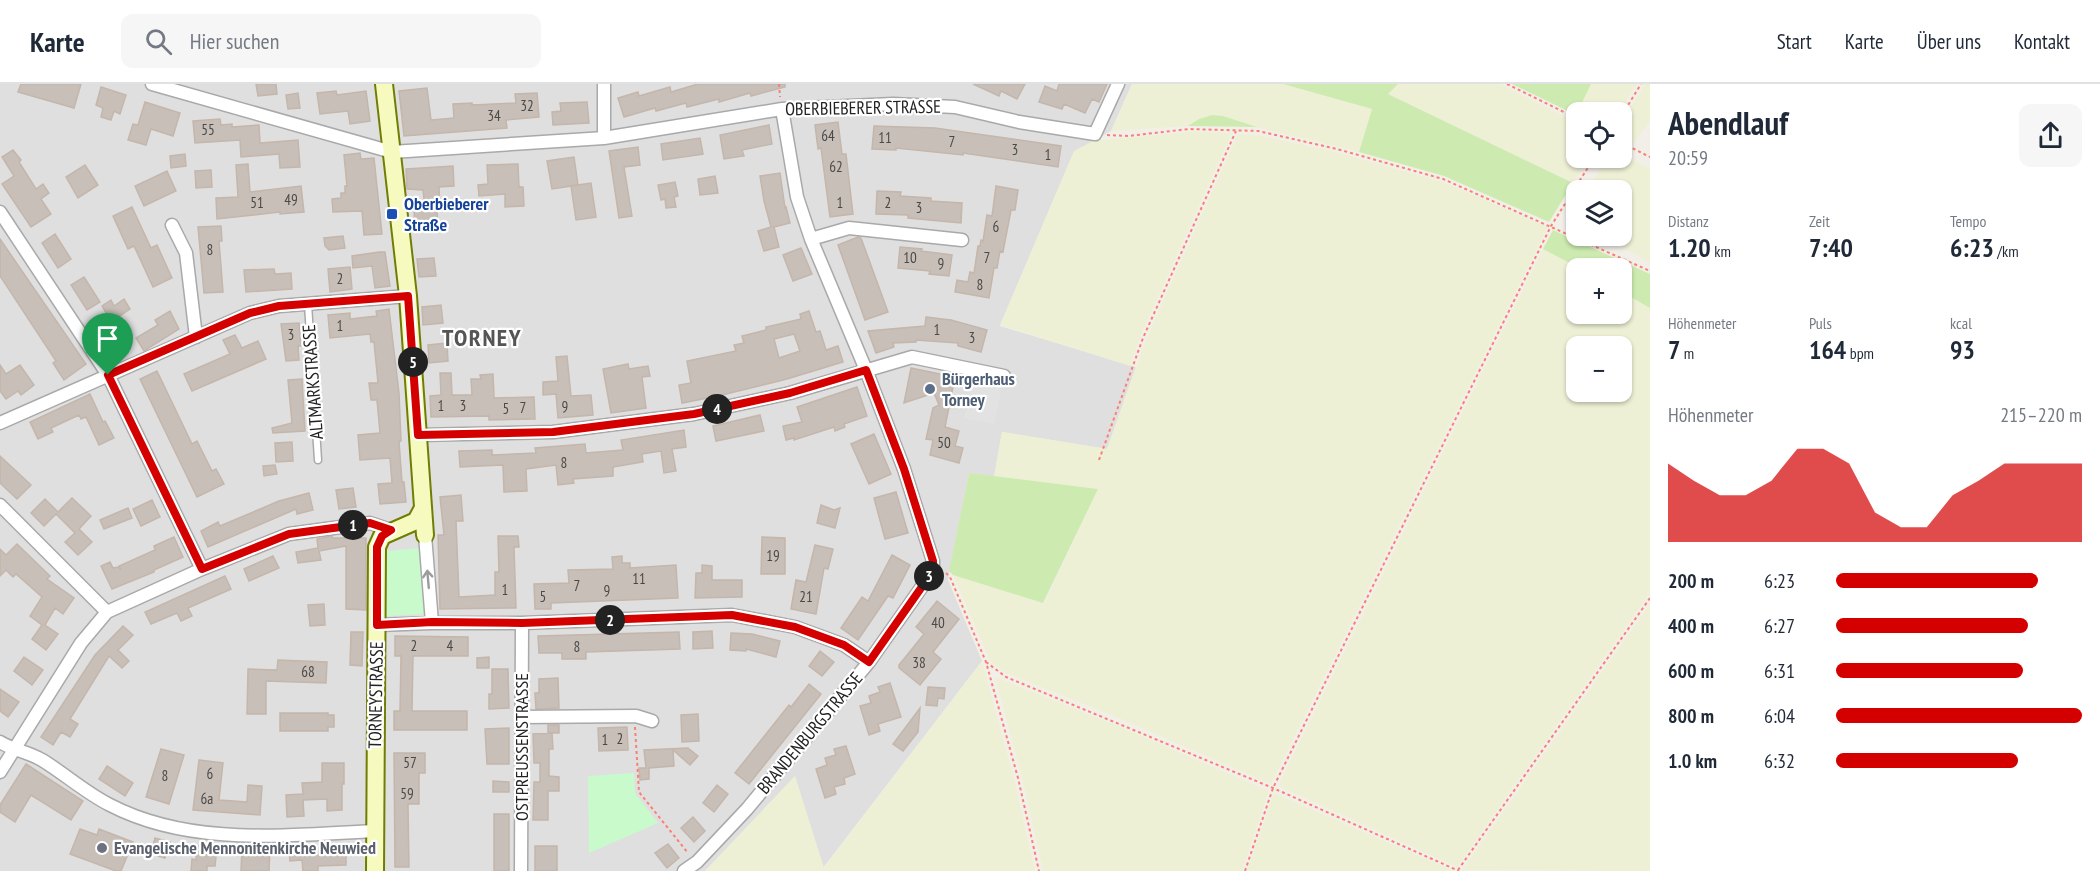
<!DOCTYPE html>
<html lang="de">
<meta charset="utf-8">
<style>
:root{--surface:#fff;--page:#f6f6f7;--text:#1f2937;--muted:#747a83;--line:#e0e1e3;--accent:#d40000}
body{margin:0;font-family:"PT Sans Narrow",sans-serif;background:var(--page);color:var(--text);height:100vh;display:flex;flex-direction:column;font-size:22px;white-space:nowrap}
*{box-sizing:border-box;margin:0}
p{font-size:20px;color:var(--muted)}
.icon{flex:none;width:33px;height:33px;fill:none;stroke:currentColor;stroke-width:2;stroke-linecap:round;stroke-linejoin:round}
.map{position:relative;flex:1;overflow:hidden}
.sheet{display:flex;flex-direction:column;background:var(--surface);width:450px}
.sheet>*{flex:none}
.buttons{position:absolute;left:1566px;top:18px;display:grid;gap:12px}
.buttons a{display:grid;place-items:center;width:66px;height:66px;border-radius:12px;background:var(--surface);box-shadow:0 2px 4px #0004;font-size:30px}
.pin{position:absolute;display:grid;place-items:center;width:51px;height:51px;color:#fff;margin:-62px -26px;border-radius:50% 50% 50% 0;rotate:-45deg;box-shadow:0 0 6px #0007}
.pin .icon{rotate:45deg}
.km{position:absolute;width:30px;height:30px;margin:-15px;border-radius:50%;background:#222;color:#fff;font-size:16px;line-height:30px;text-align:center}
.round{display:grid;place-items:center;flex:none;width:63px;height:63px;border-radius:12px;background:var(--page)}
.headline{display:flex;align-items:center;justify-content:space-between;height:102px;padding:0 18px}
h1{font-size:33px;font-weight:600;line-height:45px}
.figures{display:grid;grid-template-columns:repeat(3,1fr);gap:9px;height:102px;padding:6px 18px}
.figures div{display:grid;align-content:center}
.figures b{font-size:26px;font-weight:600}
.figures small{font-size:16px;font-weight:400}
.figures p{font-size:16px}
.chart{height:168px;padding:12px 18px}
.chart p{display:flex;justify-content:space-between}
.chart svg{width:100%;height:108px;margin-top:6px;fill:var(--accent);opacity:.7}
ul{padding:0 18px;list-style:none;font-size:20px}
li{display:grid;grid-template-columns:96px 72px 1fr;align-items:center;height:45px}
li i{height:15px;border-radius:8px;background:var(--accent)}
header{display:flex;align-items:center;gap:36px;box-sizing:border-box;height:84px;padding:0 30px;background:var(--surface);border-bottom:2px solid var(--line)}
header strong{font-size:28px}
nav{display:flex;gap:33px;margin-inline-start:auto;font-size:21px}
.search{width:420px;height:54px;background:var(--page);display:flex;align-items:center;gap:15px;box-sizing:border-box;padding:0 21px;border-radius:12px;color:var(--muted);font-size:22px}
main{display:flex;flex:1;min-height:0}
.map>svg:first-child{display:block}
.residential{fill:#e0dfdf}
.farmland{fill:#eef0d5;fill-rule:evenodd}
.grass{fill:#cdebb0}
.park{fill:#c8facc}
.parking{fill:#e2e2e2}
.building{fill:#c7bfb8;stroke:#c4b6ab;stroke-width:1.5;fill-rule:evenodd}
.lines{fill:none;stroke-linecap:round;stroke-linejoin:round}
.lane-casing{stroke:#a9a9a9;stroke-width:9}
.street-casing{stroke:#a9a9a9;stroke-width:15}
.secondary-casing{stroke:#707d05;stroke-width:20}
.path{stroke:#fa8072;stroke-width:2;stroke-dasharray:3 3;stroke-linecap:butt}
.lane{stroke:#fff;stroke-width:6}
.street{stroke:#fff;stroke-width:12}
.secondary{stroke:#f7fabf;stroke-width:16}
.oneway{stroke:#9c9c9c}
.route-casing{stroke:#fff;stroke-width:12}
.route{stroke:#d40000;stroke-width:8}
.transit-dot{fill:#1a4fb4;stroke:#fff;stroke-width:2}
.service-dot{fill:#5c6f8a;stroke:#fff;stroke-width:2}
.worship-dot{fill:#6b7280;stroke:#fff;stroke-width:2}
.labels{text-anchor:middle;stroke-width:4.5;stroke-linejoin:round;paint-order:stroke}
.number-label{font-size:15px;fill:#4b4948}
.street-label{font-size:18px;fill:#222;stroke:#fff}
.transit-label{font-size:18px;font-weight:bold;fill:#164399;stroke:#fff;text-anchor:start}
.service-label{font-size:18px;font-weight:bold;fill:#4e5e75;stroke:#fff;text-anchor:start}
.worship-label{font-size:18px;font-weight:bold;fill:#5b616d;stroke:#fff;text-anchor:start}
.district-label{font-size:24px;font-weight:bold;letter-spacing:1.5px;fill:#555;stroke:#fff}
</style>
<header>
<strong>Karte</strong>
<div class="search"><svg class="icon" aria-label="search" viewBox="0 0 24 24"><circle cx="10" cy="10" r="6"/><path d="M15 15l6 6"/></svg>Hier suchen</div>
<nav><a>Start</a><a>Karte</a><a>Über uns</a><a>Kontakt</a></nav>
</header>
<main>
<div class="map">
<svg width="1650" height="787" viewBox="0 0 1650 787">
<rect width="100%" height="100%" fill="#f2efe9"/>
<path class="residential" d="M0,0H1132L1111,47L1074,68L1000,242L1136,283L1107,365L1002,348L994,393L969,389L948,496L982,577L823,784L795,693L705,787H0Z"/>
<path class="farmland" d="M1132,0H1283L1372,25L1359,68L1257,43L1223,32L1212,31L1199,35L1188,42L1111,47Z
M1398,0H1500L1576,38V74H1589L1573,99L1388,10Z
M1591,0H1637L1619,28H1577Z
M1645,0H1650V37L1632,61L1622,55V37Z
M1189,48L1232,49L1140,253L1130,282L1000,241L1074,67L1093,57Z
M1238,50L1257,51L1336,68L1443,98L1548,143L1271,700L1121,635L1006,589L990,577L953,491L1044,519L1098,405L994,393L1002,348L1107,365L1146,255Z
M1622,70L1650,85V179L1603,152H1622V106H1586L1609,74H1622Z
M1543,165L1579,184H1576V230H1622V208L1650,224V509L1457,783L1278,702ZM1576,262H1622V308H1576Z
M1650,520V787L1462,786Z
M982,577L1014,695L1035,787H705L795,692L824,784Z
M995,593L1118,642L1269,707L1242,787H1043L1022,693Z
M1274,709L1454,787H1247Z"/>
<path class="grass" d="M1283,0H1398L1388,10L1573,99L1549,138L1444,92L1359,68L1372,25Z
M1512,0H1591L1576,31Z
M1212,31L1223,32L1257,43L1188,42L1199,35Z
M1553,146L1650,190V224L1622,208V184H1579L1543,165Z
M969,389L1098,405L1043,519L953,491L949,487Z"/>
<path class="park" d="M422,464L427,530L386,532V467Z
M634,689L635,709L658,739L589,769L588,692Z"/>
<path class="parking" d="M974,285L1004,292L994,340L964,334Z"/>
<path class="building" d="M21,0H81L74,24L18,8Z
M256,0H276L277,10L258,12Z
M698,0H785V3L751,12L750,9L719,18V15L687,23L686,19L656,27L655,24L624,33L618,14L638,8L639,12L670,3L671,8Z
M973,0H1025L1017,15L1001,7L999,12Z
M1059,0H1107L1099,18L1092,15L1085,29L1064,20L1062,25L1039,18L1045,2L1057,7Z
M101,3L126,11L120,30L114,27L111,36L101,33L103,24L96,21Z
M427,4L431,36L454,34L453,20L472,19V21L516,19L515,10L537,9L539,33L506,36L507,44L404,52L399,7Z
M336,7L337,11L366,7L370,37L350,40L348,27L320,30L317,9Z
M298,9L300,24L288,25L286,11Z
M145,18L180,29L173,52L151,45L146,61L128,56L133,40L138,41Z
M587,18L589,39L553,41L552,28L561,27L560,19Z
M220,35L221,41L232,40V43L259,41L260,59L298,56L300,83L280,84L279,70L241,73L240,56L195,59L193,37Z
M838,38L842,70H846L853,130L830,133L821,64L818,65L815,41Z
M769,41L772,60L742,66L744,72L724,75L720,51Z
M874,42L935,44L1061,62L1058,83L963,69V71L896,64V66L872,65Z
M700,54L703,70L663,76L661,60Z
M638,63L640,81L624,83L632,132L619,134L609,67Z
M13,66L21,76L19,78L36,105L43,100L49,109L41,115L51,130L31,143L2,100L14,92L2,73Z
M360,69L361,75L374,74L382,150L364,151L362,127L333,128L332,115L341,114V109H345V102H347L344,71Z
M185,70L186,82L171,84L170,72Z
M574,73L578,101L552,105L547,77Z
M248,80L250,108L301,102L304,128L280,130V128L217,135L216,114L238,113L236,81Z
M518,80L519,103H523L524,122L505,123V110L479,112L478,101L488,100L487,81Z
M85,81L98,101L78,114L66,93Z
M453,82L454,102L439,103L440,124H437L438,145L415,147L414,125H425L423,106L407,105L406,85Z
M211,86L212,103L196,104L195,87Z
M167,87L176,107L144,122L135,102Z
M780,89L785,124L786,123L790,139L774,143L779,163L764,167L758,147L771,143L764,117L760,92Z
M715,92L718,109L700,111L698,95Z
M675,98L678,112L674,113L676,123L666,124L665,115L661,116L658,101Z
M591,99L596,133L576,136L571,102Z
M996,102L1018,106L1015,126H1011L1003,168L1000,167L997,184H994L989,214L955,208L957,196L968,198L970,188L974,189L978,162H980L981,156L983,157L987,131L992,132Z
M877,107L901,108L900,112L931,114V117L962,119L961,139L908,134V131L876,130Z
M132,123L151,164L157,161L172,194L153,203L134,162L128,165L113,132Z
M221,142L222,157H219L223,208L204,209L198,143Z
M55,150L71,175L58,184L42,159Z
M343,152L345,164L329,166L325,162L324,154Z
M858,153L861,154L888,228L865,236L838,161Z
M0,155L86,280L64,296L53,279L56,277L0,192Z
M900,163L922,165L921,167L952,171L949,192L929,190L930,187L898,184Z
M801,164L812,190L793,197L783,171Z
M379,168H385L390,202L375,204L372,182L353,184L352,172Z
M434,174L436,192L419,193L417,175Z
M350,183L352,205L330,208L328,185Z
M274,185L275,190L291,189L292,205L246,208L244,186Z
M84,193L100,218L87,226L71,201Z
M124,215L130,225L112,237L128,261L115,270L99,245L111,237L102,222L111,216L114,222Z
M441,221L443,239L423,241L422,223Z
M389,225L399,309L401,357H399L402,398H404L406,418L380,420L378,400L392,399L390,374L360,376L358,351L380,349L377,316H371L369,299H378L374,258H371L370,250L330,254L328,231L350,229V235L377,232L376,227Z
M170,227L179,245L144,267L136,254L158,241L155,236Z
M809,227L816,248L820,247L826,266L838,262L843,278L787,295L718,312L682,319L679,301L691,299L687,277L736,267L734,261L744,259L742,252L766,246V243L801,235L800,230ZM794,250L800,267L779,274L774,255Z
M926,233L951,236L987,246L981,268L958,262V259L916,256V258L893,259L894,263L876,269L868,247L925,242Z
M299,239L301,262H298L299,276L286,277L281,240Z
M235,251L242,264L258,257L266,275L192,307L184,290L230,270L223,256Z
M447,259L448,277L429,279L428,261Z
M567,272L571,312L591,311L593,331L558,334L556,310L543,311V298L558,297L556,273Z
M628,280L629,285L648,282L650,292L642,293L646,324L611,329L603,285Z
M0,281L6,290L20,281L34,301L21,311L18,307L6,315L0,307Z
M911,284L955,293L945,343L959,347L955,362L963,364L959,379L930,371L933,356L926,355L933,324L939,321L934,309L904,319Z
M157,287L192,360L197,357L212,387L216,385L224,400L197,413L140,295Z
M440,289H451L452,311H472L471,295H481L480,291L493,290L494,314L534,313L535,335L489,336V332L431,333L430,312L441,311Z
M302,295L305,347L273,349L272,344L292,339L288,296Z
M857,303L867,332L844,340L845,343L835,347L834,343L794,356V354L786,356L783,342L802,338L797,323Z
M90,310L103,338L105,337L114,354L99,361L86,333L81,335L79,331L51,344L53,348L38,355L30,338Z
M760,331L764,347L716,357L713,342Z
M684,346L686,363L672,365L676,387L664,389L661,367L642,370L643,378L613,383V392L573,395L574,399L558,401L556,381L526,385L527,407L504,408L503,381L460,383L459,367L492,366V371L536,369L535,364L585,360L586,369L623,366L621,356Z
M874,350L891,390L869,400L851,360Z
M292,358L293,377L276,378L275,359Z
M0,372L31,401L17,415L0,399Z
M275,381L277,390L264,392L263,382Z
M353,404L356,423L339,425L336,406Z
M896,408L908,449L885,455L874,414Z
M309,409L313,426L297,430L296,425L208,463L201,447L218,438L220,442L279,417Z
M461,411L463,437H456L459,513L495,511V488H499L498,452H518L519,463H514L516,524L440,525L438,451H444L440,413Z
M72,414L91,432L79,445L92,458L78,471L65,458L75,449L56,430L44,442L31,429L45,415L58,428Z
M152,416L160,433L141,442L133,425Z
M821,421L834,426L840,424L835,444L817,439Z
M128,424L132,434L104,445L100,436Z
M332,452L333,454H366V526L346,525V462L319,467L321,476L298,479L296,468L318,464L317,455Z
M174,453L183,473L154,486V488L112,505L101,482L110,478L113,484L118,483L121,486L119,482L155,466L154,462Z
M762,453L785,454V490H761Z
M17,460L50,492L47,495L74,514L63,530L55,524L45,541L58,550L46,566L32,555L42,541L30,532L42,513L16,490L13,493L6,486L0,492V465L6,471Z
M815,461L833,465L828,485L824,484L816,530L791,525L796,496L806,498Z
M892,471L910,481L893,514L888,512L858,556L841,544L862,513L868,517Z
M273,472L279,484L249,497L244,485Z
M622,472V479H630V484L676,481L678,514L551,519V525H535L534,500L569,499L568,486L613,485L612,473Z
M702,481L712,482V496H742V513L695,514L696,489H702Z
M225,492L231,505L188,524L192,532L181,537L177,529L151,540L145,528Z
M937,517L959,535L933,568L941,575L920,601L899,584V581L924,550L916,543Z
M324,520L325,541L310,542L308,521Z
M123,542L133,551L118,566L129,577L122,584L109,572L70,635L78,640L70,653L61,648L53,661L41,653L95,571Z
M712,547L713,564L693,565V548Z
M351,548H363L362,582L350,581Z
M679,548L680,565L586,568V575H562V569H539L538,552Z
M731,549L752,550L780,557L776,573L746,565V567L730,566Z
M395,552L468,553V572H413L412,627H467V646H394V627H400L401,572H395Z
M820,567L834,578L822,592L809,582Z
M24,573L43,586L32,601L14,587Z
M489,573V584H477V574Z
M278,576L327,578L326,599L266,597V630H247L248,585L277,586Z
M492,585H508L509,624L489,625V610H492Z
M558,594L559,624L536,625L535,609H539V595Z
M890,599L901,633L878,640L880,647L869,651L860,622L871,619L869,612L880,608L878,603Z
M809,600L821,610L749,700L735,689L789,621L791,623Z
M928,603L945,604L944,615L938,614L937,622L926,621Z
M0,605L19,618L8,633L0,627Z
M920,624L918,648L903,667L893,660Z
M280,629H328V631H334V643H328V647H280Z
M698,630L699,657L682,658L681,631Z
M548,641H559V649H548Z
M627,643L628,666L599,667L598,644Z
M509,644V680H487L485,645Z
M552,649L553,665H549V692L559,693V707H548V736H533L534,698H540V679H534L533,650Z
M846,662L855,690L844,694L845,700L834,703L836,710L825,714L816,685L827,681L825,674L836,671L834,665Z
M688,664L698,672L690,681L673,666L674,682L649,684V695L640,696L639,684H646L644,666Z
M161,665L184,671L169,720L146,713Z
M394,669H425V689H419V720H408L409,783H395Z
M199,676L223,679L219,716L247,718L248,701L262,702L260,731L193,726Z
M322,679H344V700H342V726L327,727V715L303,716L304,732L287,733L286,711L303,710L302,699L322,698Z
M26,680L83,717L71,736L31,711L15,738L0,728V721Z
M107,682L133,699L125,712L99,695Z
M493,697L509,698V708H493Z
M717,701L728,710L714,728L703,719Z
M494,730H509V787H494Z
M693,733L705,747L694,758L681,744Z
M80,745L97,751L99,745L133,758L121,787H116L70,770Z
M155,754L170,758L165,774L151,770Z
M668,760L679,774L667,784L655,769Z
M197,762L217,764L215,782H207V787H191L192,775L196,776Z
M316,762L317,764L346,763V781L318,782V787H303L302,776L290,777L289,764Z
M535,762H557V787H535Z
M242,763H270L269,787H241Z"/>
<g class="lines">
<defs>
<path id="lane" d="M308,220L318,376"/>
<path id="street" d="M152,0L392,68L604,54L782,25L893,20L955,23L1019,38L1095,50L1118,0
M604,54V0
M0,128L108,291L202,485
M172,141L186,169L196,253
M811,155L849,144L962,156
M0,339L250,229L279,222L408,212
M418,351L553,348L694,330L790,309L912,273L1004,292
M0,421L107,528
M425,451L432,539
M377,541L432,539H522L732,531L795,543L844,561L869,578
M522,633L636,632L652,637
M0,658C13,666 28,668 42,676C65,690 86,709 110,721C191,763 287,751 375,747
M0,688L81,559L107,528L202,485L289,450L370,439L391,446
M521,787L522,539
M684,787L697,778L747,725L869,578L933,487V477L904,385L866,286L811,155L797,113L782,25"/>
<path id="secondary" d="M384,0L408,212L425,451
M375,787L377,463L382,452L416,437L423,424"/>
</defs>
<use href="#lane" class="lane-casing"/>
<use href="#street" class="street-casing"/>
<use href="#secondary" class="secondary-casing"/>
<path class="path" d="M779,0L780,13
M1507,0L1576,34
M1622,31L1641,0
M1107,51L1128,52L1189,45L1258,47L1337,65L1443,95L1650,187
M1622,59L1650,73
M1099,376L1143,254L1236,47
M946,489L950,493L986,578L1018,694L1039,787
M986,578L1006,593L1273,704L1459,787
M635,643L639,708L688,769
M1458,786L1650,514
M1245,787L1273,704L1551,142L1594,74"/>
<use href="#lane" class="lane"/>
<use href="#street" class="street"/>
<use href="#secondary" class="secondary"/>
</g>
<defs><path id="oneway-shaft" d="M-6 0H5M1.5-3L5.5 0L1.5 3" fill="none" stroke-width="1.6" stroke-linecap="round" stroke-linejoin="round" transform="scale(1.5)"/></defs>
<use class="oneway" href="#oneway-shaft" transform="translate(428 495) rotate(-95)"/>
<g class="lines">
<defs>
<path id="route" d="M408,212L418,351L553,348L694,330L790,309L866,286L904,385L933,477V487L869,578L844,561L795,543L732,531L522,539L432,538L377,541V463L382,452L391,446L370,439L289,450L202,485L108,291L250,229L279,222Z"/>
</defs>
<use href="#route" class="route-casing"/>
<use href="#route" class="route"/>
</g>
<rect class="transit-dot" x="386" y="124" width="12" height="12" rx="3"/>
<circle class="service-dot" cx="930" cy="305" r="6"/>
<circle class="worship-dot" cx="102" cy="764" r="6"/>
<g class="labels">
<g class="number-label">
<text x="527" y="27">32</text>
<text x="494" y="37">34</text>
<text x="208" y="51">55</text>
<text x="828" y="57">64</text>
<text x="885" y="59">11</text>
<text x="952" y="63">7</text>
<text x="1015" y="71">3</text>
<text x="1048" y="76">1</text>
<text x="836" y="88">62</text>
<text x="291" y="121">49</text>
<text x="257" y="124">51</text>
<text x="840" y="124">1</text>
<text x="888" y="124">2</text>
<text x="919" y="129">3</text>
<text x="996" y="148">6</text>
<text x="210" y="171">8</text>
<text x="910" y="179">10</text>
<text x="987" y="179">7</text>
<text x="941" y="185">9</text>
<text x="340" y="200">2</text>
<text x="980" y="206">8</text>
<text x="340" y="247">1</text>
<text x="937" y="251">1</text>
<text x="291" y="256">3</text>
<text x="972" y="259">3</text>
<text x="441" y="327">1</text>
<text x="463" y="327">3</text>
<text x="565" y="328">9</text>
<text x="523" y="329">7</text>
<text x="506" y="330">5</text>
<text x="944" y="364">50</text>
<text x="564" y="384">8</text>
<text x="773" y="477">19</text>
<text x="639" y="500">11</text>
<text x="577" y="507">7</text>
<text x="505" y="511">1</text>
<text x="607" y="512">9</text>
<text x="543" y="518">5</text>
<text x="806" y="518">21</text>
<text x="938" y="544">40</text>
<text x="414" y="567">2</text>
<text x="450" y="567">4</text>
<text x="577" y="568">8</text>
<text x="919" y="584">38</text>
<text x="308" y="593">68</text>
<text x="620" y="660">2</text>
<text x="605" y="661">1</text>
<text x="410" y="684">57</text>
<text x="210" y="695">6</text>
<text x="165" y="697">8</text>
<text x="407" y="715">59</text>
<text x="207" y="720">6a</text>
</g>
<g class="street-label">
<text transform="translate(863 24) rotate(-1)" y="6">OBERBIEBERER STRASSE</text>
<text transform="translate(313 298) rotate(-94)" y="6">ALTMARKSTRASSE</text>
<text transform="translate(376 611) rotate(-89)" y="6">TORNEYSTRASSE</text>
<text transform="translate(810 649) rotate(-50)" y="6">BRANDENBURGSTRASSE</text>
<text transform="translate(522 663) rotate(-90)" y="6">OSTPREUSSENSTRASSE</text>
</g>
<g class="transit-label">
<text x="404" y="126">Oberbieberer<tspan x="404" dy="21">Straße</tspan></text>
</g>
<g class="service-label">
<text x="942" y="301">Bürgerhaus<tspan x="942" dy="21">Torney</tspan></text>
</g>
<g class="worship-label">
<text x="114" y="770">Evangelische Mennonitenkirche Neuwied</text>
</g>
<g class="district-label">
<text x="482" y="262">TORNEY</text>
</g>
</g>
</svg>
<div class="buttons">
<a><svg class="icon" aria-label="locate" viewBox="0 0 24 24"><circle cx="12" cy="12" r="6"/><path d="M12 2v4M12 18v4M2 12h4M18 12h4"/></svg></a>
<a><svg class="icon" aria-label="layers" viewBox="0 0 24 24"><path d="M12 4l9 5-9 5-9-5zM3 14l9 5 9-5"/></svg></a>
<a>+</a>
<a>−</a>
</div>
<div class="pin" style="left:108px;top:291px;background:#1e9e55"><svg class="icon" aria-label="arrive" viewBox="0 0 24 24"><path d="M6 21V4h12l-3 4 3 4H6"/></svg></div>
<b class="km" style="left:353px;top:441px">1</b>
<b class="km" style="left:610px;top:536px">2</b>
<b class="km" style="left:929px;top:492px">3</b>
<b class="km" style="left:717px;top:325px">4</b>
<b class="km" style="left:413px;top:278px">5</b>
</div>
<section class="sheet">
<div class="headline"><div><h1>Abendlauf</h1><p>20:59</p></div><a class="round"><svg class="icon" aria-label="share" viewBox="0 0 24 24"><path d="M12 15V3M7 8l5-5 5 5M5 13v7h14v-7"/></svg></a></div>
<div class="figures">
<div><p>Distanz</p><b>1.20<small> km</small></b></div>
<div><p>Zeit</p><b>7:40</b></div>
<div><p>Tempo</p><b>6:23<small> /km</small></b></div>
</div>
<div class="figures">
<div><p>Höhenmeter</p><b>7<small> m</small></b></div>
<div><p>Puls</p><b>164<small> bpm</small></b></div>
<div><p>kcal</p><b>93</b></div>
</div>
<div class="chart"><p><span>Höhenmeter</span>215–220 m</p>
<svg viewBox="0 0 160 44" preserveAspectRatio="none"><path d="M0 44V12L10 19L20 25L30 25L40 19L50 6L60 6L70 12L80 32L90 38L100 38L110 25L120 19L130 12L140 12L150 12L160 12V44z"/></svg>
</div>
<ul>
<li><b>200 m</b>6:23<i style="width:82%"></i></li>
<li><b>400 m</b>6:27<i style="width:78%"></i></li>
<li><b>600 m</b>6:31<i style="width:76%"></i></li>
<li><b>800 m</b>6:04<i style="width:100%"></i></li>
<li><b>1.0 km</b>6:32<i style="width:74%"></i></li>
</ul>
</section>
</main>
